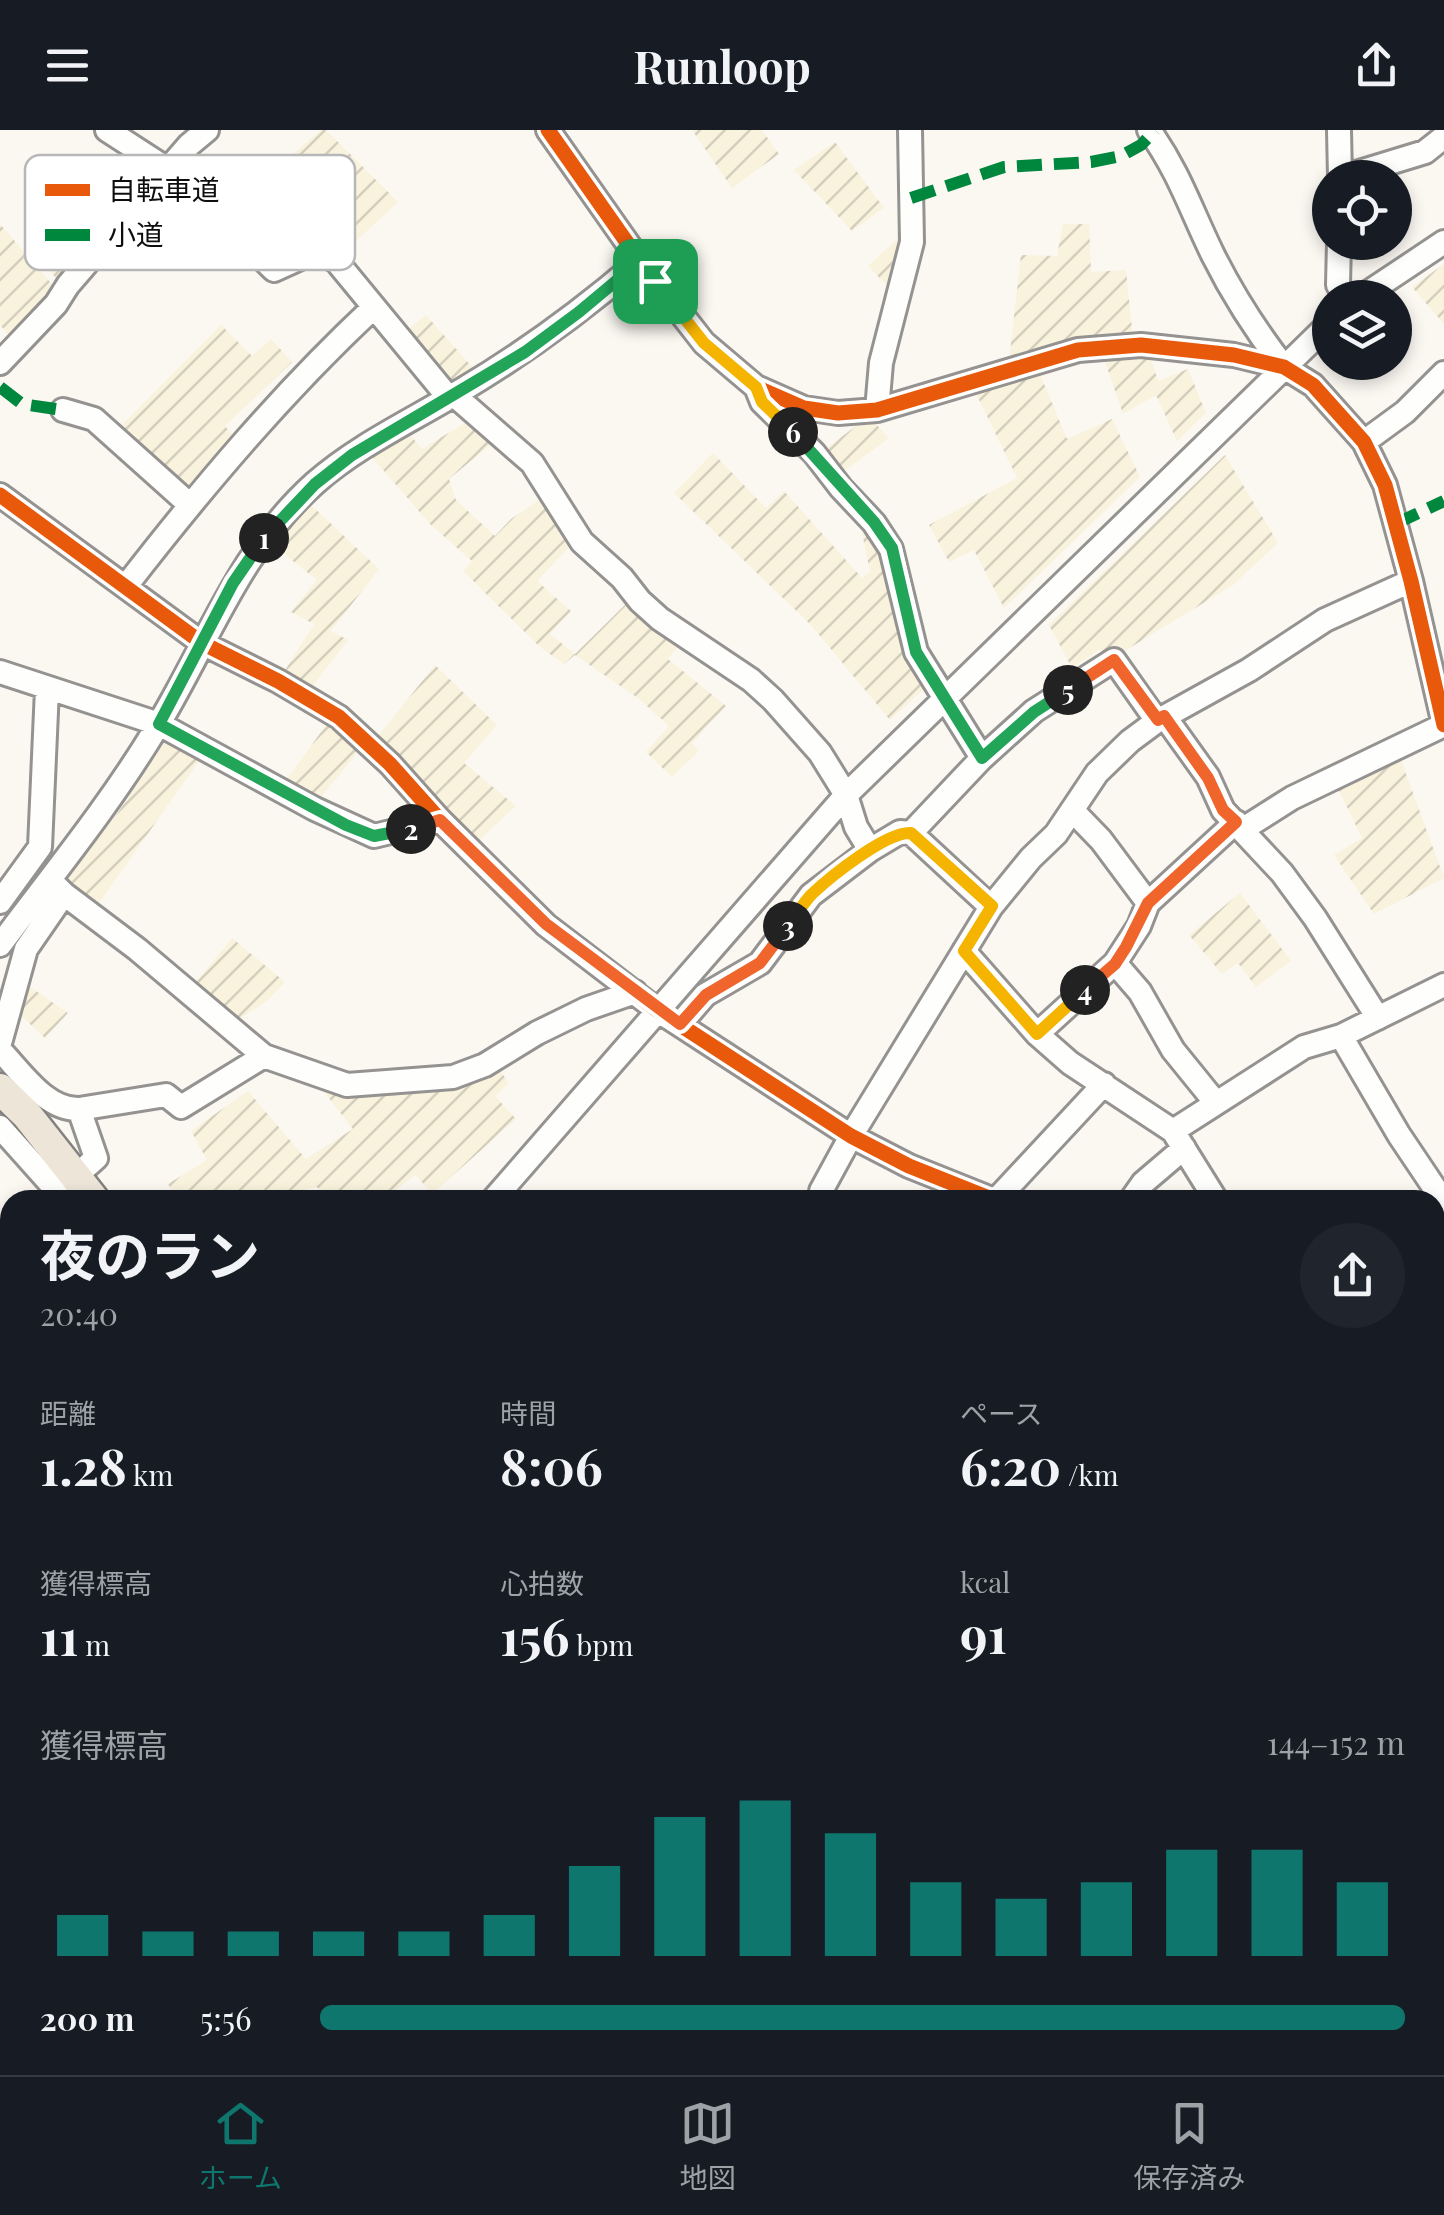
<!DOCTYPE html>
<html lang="ja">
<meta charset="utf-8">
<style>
:root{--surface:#171b24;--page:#20242c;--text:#f1f3f6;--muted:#9ea1a6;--line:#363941;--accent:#0f766e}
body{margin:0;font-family:"Playfair Display","Noto Sans JP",serif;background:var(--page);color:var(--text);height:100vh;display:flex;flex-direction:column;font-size:38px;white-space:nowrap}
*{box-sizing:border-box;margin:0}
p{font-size:32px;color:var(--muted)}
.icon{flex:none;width:55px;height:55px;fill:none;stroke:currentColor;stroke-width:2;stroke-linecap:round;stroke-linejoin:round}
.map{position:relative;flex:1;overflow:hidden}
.sheet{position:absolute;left:0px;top:1060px;width:1445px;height:885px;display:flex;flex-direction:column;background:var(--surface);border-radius:30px 30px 0 0;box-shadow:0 5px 15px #0003}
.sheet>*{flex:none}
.tools{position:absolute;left:1312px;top:30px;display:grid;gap:20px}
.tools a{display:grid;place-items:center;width:100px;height:100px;border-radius:50%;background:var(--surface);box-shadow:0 5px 15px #0003;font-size:50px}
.pin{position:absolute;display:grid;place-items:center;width:85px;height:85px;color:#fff;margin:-42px;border-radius:20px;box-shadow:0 5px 15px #0006}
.km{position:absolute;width:50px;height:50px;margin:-25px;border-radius:50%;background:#222;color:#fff;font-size:28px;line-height:50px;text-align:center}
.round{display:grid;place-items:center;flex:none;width:105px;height:105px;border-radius:52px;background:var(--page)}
.head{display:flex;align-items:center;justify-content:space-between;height:170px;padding:0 40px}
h1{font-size:55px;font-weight:700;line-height:75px}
.figures{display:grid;grid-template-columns:repeat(3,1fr);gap:15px;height:170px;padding:10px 40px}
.figures div{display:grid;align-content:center}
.figures b{font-size:50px;font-weight:700}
.figures small{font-size:28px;font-weight:400}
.figures p{font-size:28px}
.chart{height:280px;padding:20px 40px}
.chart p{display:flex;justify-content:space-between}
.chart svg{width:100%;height:180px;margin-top:10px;stroke:var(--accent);stroke-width:6}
ul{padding:0 40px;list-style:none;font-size:32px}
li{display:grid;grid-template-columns:160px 120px 1fr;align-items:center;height:75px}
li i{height:25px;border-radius:12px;background:var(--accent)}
header{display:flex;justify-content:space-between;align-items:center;height:130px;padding:0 40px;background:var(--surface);font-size:45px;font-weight:700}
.tabs{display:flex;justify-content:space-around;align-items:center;height:140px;border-top:2px solid var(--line);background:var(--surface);font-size:28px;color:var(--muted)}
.tabs a{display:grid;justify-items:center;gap:5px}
.tabs .current{color:var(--accent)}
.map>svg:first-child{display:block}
.farmland{fill:url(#farmland-furrows)}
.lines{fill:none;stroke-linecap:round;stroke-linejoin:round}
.stream{stroke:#c5eef8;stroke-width:5}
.minor-casing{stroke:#959391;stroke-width:28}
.major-casing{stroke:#82817e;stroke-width:35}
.minor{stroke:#fefefd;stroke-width:22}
.major{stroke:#ede5d8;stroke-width:30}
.quiet{stroke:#00873e;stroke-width:12;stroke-dasharray:25 12;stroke-linecap:butt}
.cycleway-casing{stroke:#fff;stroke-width:21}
.cycleway{stroke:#e8590c;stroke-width:15}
.split-1-casing{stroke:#fff;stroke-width:20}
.split-2-casing{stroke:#fff;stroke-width:20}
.split-3-casing{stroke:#fff;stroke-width:20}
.split-4-casing{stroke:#fff;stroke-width:20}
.split-5-casing{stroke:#fff;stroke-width:20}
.split-6-casing{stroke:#fff;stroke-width:20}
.split-7-casing{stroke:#fff;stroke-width:20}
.split-1{stroke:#22a559;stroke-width:12}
.split-2{stroke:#22a559;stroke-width:12}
.split-3{stroke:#f0652b;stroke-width:12}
.split-4{stroke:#f5b400;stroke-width:12}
.split-5{stroke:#f0652b;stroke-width:12}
.split-6{stroke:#22a559;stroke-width:12}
.split-7{stroke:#f5b400;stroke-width:12}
.key{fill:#fff;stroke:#b7b7b7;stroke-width:2.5}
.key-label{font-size:28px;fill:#0e0e0e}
</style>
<header><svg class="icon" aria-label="menu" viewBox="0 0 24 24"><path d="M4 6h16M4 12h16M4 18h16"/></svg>Runloop<svg class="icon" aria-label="share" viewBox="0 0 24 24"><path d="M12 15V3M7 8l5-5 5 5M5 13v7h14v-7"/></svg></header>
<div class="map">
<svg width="1444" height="1945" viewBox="0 0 1444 1945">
<defs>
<pattern id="farmland-furrows" width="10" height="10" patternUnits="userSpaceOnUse" patternTransform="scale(2.5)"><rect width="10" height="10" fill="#f9f2dd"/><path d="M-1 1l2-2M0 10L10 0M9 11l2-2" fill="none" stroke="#d4cebc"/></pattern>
</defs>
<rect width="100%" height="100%" fill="#fbf8f2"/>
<path class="farmland" d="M321,0H326L398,72L339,127L276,132L227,81Z
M692,0H762L779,24L732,58Z
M835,12L884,78L852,101L794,40Z
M74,69L106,104L60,153L28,114Z
M0,94L56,159L12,208L0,195Z
M1063,94H1089L1091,142L1126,140L1133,209L1009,231L1021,125L1057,126Z
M908,99L894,163L868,136Z
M1444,134V194L1412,157Z
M426,185L474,239L447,255L402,204Z
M221,195L252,226L271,209L292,232L225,296L237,310L190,365L115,302Z
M1149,223L1158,251L1188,239L1206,283L1177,311L1156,265L1123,284L1103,226Z
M1037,237L1067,309L1112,289L1140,347L1004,478L974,420L949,432L929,395L1017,348L974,259Z
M470,290L495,311L449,349L456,370L495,406L511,389L545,366L573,413L537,451L571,481L550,504L575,524L631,469L681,512L668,529L726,576L692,613L699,621L672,647L646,622L669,596L638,568L575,525L564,534L540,517L463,441L472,431L431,395L371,326L411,306L422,319Z
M864,290L873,291L889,308L840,344L820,323Z
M713,323L766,378L784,361L862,448L870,441L858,384L883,413L930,553L890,590L810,494L674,363Z
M1225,325L1278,413L1233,455L1108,531L1100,519L1072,538L1049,495Z
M310,374L379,439L331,501L348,510L311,558L284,542L314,494L291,482L317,450L273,415Z
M435,535L497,595L464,633L516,676L475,714L376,609Z
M332,587L364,614L317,672L284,653Z
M174,608L204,624L94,780L69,761V745L117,684L163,614Z
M1398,622L1444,748L1374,784L1334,725L1362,708L1335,652Z
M1240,763L1291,831L1256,857L1238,833L1222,844L1189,805Z
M232,808L285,852L268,870L234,893L192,857Z
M23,852L68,883L45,908L15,880Z
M496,935L509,953L495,966L516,989L432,1064L416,1045L381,1070H327L317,1057L264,1070H178L168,1054L207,1030L191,1001L248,961L306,1029L353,999L325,963L328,955Z
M1099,1935H1180L1190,1945H1090Z"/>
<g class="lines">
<path class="stream" d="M0,1390L10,1392
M0,1863L10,1870
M138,1935L172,1945"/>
<defs>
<path id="minor" d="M107,0L181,48L274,140L318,120L337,132L449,268
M548,0L640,131L704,213L756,257L804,278L838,283L877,280L1078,220L1141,215L1234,225L1284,237L1313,255L1364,312L1385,355L1411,451L1444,595
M1149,0C1179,42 1191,80 1213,125C1233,165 1256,201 1284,237
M1339,0L1340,48L1425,22L1444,7
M1339,112L1338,155L1348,168
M1360,168L1444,112
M0,233L56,174L68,155L189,15L207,0
M756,257L762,272L814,323L841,358L874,393L891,419L916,522L982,628
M454,265L532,333L582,412L622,448L640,471L660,489L751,550L773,570L820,623L846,665L856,697L870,720L900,702L911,703L982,628L1034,581L1114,530L1157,591
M63,280L94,289L190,375
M877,280L881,233L912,112L910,0
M1364,312L1405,282L1444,243
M0,365L202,513L278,551L339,587L390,634L440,690L546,795L657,880L851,1006L909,1036L994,1070
M126,456C202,358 282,263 373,178
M0,542L159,594L315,679L374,706L440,690
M1165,587L1208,647L1223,680L1282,743L1315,788L1378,888
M1072,680L1101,710L1148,773
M1243,699L1292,668L1444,595
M911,703L991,777
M64,764L137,819L264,926
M0,772L40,717L47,559
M0,815C53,744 109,676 155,600C208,514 237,423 315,353C358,315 413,290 462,260C526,222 583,180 640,131
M964,821L1037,904L1070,933L1173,1001L1216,1070
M1115,833L1140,862L1173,920L1216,973
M680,894L705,865L760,833L811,765L870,720
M1037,904L1115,833L1139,796L1148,773L1236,692
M1341,906L1399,1005L1444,1072
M0,913L26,819L64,764L56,756
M0,920C22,943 46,980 79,979
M0,997L58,1062L96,1028L79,979L166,965L181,977L264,926L347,955L453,947L485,935L537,903L586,879L635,862
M1173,1001L1304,917L1341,906L1444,855
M493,1070L846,665L1330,193
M821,1070V1061L851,1006L991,777L1031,728L1056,704L1097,643L1130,611L1157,591L1249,540L1325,490L1411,451
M996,1070L1104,954
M1131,1070L1143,1053L1184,1018
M0,1163L10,1173
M1435,1173H1444
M0,1370L10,1372
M0,1528L10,1531
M1435,1557L1444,1564
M0,1607L10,1591
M0,1631L10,1637
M1435,1715L1444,1708
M1435,1907L1444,1898
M468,1935L479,1942L494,1945
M8,1945L15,1935
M557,1945L595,1939L635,1941
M725,1945L731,1935
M1301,1945L1309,1935
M1400,1945L1409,1935"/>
<path id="major" d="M0,959L27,985L94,1070
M748,1935L769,1945"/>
</defs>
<use href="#minor" class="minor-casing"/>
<use href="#major" class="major-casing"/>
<use href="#minor" class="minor"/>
<use href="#major" class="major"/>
<path class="quiet" d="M911,68L1004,37L1091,32L1121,26L1141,15L1155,0
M0,257L22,274L63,280
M1395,394L1444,371"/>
<defs>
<path id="cycleway" d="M548,0L640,131L704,213L756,257L804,278L838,283L877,280L1078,220L1141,215L1234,225L1284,237L1313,255L1364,312L1385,355L1411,451L1444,595
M0,365L202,513L278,551L339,587L390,634L440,690L546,795L657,880L851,1006L909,1036L994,1070"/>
</defs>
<use href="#cycleway" class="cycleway-casing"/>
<use href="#cycleway" class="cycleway"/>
</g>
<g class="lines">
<defs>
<path id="split-1" d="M264,408L315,354L352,325L525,222L579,182L640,131L655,151"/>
<path id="split-2" d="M264,408L233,453L159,594L346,695L374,706L411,699"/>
<path id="split-3" d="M411,699L440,690L546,794L680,894L706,865L760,833L788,796"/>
<path id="split-4" d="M788,796C796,786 803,773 812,764C830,747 887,701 911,703L992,776L964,821L1037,904L1085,860"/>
<path id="split-5" d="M1068,560L1114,530L1158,590L1164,586L1208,648L1223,680L1236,692L1148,773L1126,817L1115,834L1085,860"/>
<path id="split-6" d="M793,302L874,392L892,418L916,522L982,628L1034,582L1068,560"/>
<path id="split-7" d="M655,151L704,213L756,257L762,272L793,302"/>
</defs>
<use href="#split-1" class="split-1-casing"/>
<use href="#split-2" class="split-2-casing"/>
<use href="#split-3" class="split-3-casing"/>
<use href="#split-4" class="split-4-casing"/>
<use href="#split-5" class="split-5-casing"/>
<use href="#split-6" class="split-6-casing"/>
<use href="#split-7" class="split-7-casing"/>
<use href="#split-1" class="split-1"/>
<use href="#split-2" class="split-2"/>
<use href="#split-3" class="split-3"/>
<use href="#split-4" class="split-4"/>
<use href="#split-5" class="split-5"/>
<use href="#split-6" class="split-6"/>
<use href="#split-7" class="split-7"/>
</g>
<rect x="25" y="25" width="330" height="115" rx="15" class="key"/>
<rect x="45" y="54" width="45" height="12" fill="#e8590c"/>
<rect x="45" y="99" width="45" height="12" fill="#00873e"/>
<g class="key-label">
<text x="108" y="70">自転車道</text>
<text x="108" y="115">小道</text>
</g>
</svg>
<div class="tools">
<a><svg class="icon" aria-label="locate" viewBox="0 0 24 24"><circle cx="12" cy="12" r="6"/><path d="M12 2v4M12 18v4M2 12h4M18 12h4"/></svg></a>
<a><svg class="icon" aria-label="layers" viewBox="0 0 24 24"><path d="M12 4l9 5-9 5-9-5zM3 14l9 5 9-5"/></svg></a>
</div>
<div class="pin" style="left:655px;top:151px;background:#1e9e55"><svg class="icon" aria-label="arrive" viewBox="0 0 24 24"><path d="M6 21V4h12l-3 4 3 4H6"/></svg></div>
<b class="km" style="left:264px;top:408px">1</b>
<b class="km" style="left:411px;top:699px">2</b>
<b class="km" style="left:788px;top:796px">3</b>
<b class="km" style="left:1085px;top:860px">4</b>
<b class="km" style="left:1068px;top:560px">5</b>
<b class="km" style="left:793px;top:302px">6</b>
<section class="sheet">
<div class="head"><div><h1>夜のラン</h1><p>20:40</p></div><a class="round"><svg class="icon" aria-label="share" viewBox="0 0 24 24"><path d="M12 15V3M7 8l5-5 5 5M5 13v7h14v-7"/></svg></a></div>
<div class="figures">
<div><p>距離</p><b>1.28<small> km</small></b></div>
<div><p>時間</p><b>8:06</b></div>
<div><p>ペース</p><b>6:20<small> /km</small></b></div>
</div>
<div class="figures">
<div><p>獲得標高</p><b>11<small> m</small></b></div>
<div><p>心拍数</p><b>156<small> bpm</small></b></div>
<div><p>kcal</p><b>91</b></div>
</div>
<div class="chart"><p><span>獲得標高</span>144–152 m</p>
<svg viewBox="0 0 160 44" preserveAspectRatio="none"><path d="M5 44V34M15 44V38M25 44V38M35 44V38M45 44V38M55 44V34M65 44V22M75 44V10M85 44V6M95 44V14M105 44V26M115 44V30M125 44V26M135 44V18M145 44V18M155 44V26"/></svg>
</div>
<ul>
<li><b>200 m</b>5:56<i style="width:100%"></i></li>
</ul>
</section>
</div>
<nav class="tabs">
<a class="current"><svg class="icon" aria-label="home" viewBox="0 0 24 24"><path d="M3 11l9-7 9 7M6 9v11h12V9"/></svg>ホーム</a>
<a><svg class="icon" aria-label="map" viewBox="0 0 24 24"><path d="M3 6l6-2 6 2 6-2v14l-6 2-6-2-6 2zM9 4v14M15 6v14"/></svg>地図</a>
<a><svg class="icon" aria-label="saved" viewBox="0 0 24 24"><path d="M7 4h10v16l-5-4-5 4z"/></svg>保存済み</a>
</nav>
